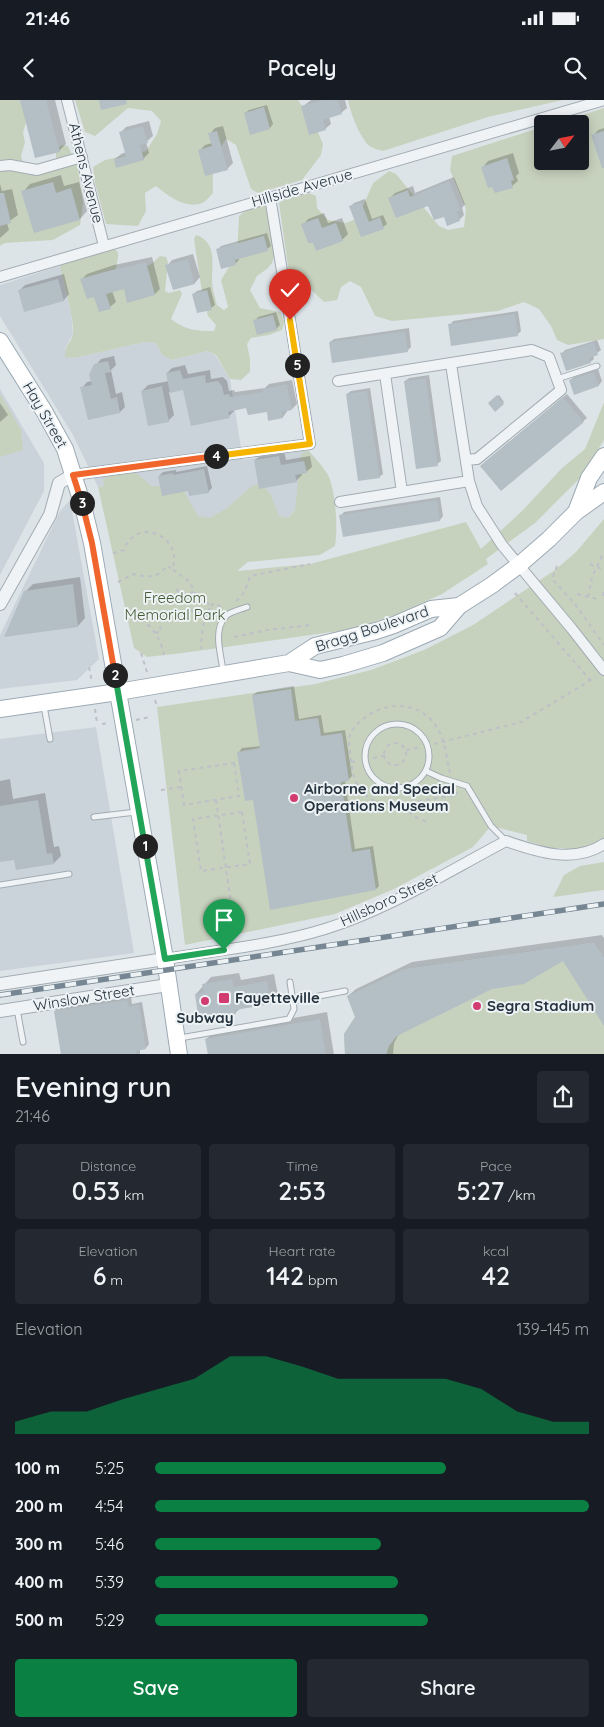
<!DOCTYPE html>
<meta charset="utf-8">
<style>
:root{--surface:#171b24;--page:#242831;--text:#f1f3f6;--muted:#9ea1a6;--accent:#0b8043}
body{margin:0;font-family:Quicksand,sans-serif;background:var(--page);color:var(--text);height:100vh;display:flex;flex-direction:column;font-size:19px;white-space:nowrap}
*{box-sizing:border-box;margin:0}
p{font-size:16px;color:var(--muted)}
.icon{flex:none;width:28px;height:28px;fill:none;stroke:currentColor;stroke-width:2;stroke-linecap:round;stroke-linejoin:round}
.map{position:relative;height:954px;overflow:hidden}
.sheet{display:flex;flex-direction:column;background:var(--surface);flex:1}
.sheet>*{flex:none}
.needle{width:32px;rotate:58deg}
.buttons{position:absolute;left:534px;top:15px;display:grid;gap:10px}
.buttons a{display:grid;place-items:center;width:55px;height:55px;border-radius:5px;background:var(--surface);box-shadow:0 2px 12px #0003;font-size:25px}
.pin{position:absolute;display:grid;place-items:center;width:42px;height:42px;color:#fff;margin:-51px -21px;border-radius:50% 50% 50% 0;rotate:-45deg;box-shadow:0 0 5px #0007}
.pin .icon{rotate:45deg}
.km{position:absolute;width:25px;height:25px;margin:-12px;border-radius:50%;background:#222;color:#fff;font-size:14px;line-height:25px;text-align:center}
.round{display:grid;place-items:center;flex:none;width:52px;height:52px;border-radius:5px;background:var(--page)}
.head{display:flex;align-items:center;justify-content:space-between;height:85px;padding:0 15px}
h1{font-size:28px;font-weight:600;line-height:38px}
.figures{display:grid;grid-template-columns:repeat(3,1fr);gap:8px;height:85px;padding:5px 15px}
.figures div{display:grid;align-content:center;border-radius:5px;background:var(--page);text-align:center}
.figures b{font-size:25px;font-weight:600}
.figures small{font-size:14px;font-weight:400}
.figures p{font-size:14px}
.chart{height:140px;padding:10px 15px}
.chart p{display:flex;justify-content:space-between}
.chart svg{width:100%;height:90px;margin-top:5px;fill:var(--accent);opacity:.7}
.primary-button{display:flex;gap:10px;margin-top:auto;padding:10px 15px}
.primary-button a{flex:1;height:58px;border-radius:5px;background:var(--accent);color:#fff;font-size:20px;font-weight:600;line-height:58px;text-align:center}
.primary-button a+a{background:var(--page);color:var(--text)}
ul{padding:0 15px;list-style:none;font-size:16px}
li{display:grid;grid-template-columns:80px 60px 1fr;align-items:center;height:38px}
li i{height:12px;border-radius:6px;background:var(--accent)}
.status{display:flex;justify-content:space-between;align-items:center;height:35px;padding:0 25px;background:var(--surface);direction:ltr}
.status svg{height:14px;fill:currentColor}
header{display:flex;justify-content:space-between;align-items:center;height:65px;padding:0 15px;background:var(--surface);font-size:22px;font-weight:600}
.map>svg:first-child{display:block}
.built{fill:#cbd3da}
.green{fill:#c7d2be}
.shadow{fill:#0003}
.building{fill:#b4bec5}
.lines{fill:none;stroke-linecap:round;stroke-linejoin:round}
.service-casing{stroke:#a2acb2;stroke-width:7}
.minor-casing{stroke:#a2acb2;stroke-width:12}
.tertiary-casing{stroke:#a2acb2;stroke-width:14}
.primary-casing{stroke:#9caab4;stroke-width:18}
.path{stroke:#bbc1c6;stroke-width:2;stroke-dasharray:4 4;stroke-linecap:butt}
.service{stroke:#f0f3f6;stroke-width:5}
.minor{stroke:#f0f3f6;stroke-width:10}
.tertiary{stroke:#f0f3f6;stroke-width:12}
.primary{stroke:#fff;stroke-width:16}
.rail-casing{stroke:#768692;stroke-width:5.5}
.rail{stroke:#edf2f5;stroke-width:4;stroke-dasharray:11;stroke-linecap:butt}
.split-1-casing{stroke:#fff;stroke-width:10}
.split-2-casing{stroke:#fff;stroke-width:10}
.split-3-casing{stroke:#fff;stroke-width:10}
.split-4-casing{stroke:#fff;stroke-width:10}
.split-5-casing{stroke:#fff;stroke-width:10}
.split-6-casing{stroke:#fff;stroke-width:10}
.split-1{stroke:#22a559;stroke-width:6}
.split-2{stroke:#22a559;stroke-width:6}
.split-3{stroke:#f0652b;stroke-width:6}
.split-4{stroke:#f0652b;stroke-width:6}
.split-5{stroke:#f5b400;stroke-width:6}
.split-6{stroke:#f5b400;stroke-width:6}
.poi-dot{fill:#d23d71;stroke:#edf2f5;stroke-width:2}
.labels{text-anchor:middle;stroke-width:4;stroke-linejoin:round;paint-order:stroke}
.street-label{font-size:15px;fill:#26343f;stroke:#edf2f5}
.park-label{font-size:15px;fill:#435b33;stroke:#edf2f5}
.poi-label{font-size:15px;font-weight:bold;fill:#26343f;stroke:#edf2f5;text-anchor:start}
</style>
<div class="status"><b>21:46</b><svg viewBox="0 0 49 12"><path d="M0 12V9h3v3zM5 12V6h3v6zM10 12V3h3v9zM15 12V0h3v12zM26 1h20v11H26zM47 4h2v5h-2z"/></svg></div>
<header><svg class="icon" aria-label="back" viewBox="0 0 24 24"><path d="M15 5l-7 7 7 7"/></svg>Pacely<svg class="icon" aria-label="search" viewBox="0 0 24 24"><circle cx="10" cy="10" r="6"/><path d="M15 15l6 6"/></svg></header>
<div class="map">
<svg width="604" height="955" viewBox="0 0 604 955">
<rect width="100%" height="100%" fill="#dde4e8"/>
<path class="built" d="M60,166L71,213L73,234L65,249L66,256L74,258L145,242L156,243L162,255L172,260L207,251L215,255L230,279L243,360L308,350L328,375L333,391L295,410L288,418L165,428L116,385L98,387L73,335L0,216V185Z
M0,289L44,363V391L0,475Z
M70,400L99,559L77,580L0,589V535L60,411Z
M96,627L134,853L0,871V639Z"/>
<path class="green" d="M0,0H39L28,15L23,33L25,42L21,56L26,71L35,75L50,72L56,59V49L62,45L68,46L78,69L83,102L80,125L53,140L5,143L0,146Z
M75,0H298L315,25L323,44L321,55L302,80L258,93L251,89L236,45L226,39C211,61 213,68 213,93C210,96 207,100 204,102C188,111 168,96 156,86L145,93L146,111L138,126L106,124L95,83L93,67L105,60L146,51L157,34L161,21L152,11L128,8L95,36L85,32Z
M348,0H563L488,17L383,51C380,50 374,49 371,47C361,41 350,12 348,0Z
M604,8V239L568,245L557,240L551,226L539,209L524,202L498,211L392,221L375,216L361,187L350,181L341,187L337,200L324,202L302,181L289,173L279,103L283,100L309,93L316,96L317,108L328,120L346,123L358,118L373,83L389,71L396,74L439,126L448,130L464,127L466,109L450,70L452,56L542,27V61H580V24H555Z
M262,104L267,105L275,153L272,163L267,169L257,176L250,190L260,208L280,212L284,222L282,230L269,235L251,238L247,244L250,259V272L241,280L230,279L216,255L207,251L172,260L162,255L156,243L145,242L74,258L65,257C64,245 71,244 73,234C75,221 63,181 60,166L66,160L107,149H114L118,152C119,160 115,167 115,175L135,168L150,165L160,156L166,157L168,162L165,191L169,193L180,190L182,194L171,219C186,230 196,231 214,231L216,225L208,216L201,186L194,139L196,135C217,142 212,163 212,180C212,188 215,197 217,205L224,210L228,207L221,180L237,154L239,116L246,110Z
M0,294L21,330L23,350L0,357Z
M604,302V340L581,377L535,423L486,459L488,464L442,494L395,515L353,529L183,553L147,557L134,548L98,387L104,386L103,379C108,376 125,371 131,372C139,373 146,382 152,386H181L198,416L210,418L227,408L252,386L262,383L271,395L279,416L288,418L295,410L301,354L308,350C315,358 323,366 328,375C336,392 338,428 335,446L320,455L248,462L237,471L310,464L466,422L481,449L523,410L562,368L585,349Z
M604,419V741L575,755L564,748H550L527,741V735L491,726L473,747L394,789L335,814L185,845L157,607L315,584L371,570L424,550L473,525L555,470L576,452Z
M604,762V790L553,797L564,775L580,766Z
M594,842L604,857V954H345L344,934L355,917L347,896L403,869Z"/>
<path class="shadow" d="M21,0H55L66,44L59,51Z
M311,0H345L347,8L341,13L329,17L331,24L325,29L302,7Z
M267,5L273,24L270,28L245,13L249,10Z
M149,21L153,36L146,42L149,53L143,59H115L121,54L126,52L121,32L126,27Z
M223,26L233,63L227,69L200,50L205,45L212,43L210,34L215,28Z
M604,28V57L593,36L598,30Z
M513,53L519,73L516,76L518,81L512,86L483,67L488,61Z
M556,61H572L557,66Z
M61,75L64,86L79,82L87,111L80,119L35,132L23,92L30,84Z
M454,77L465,104L462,108L464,115L459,120L444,115L429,104L390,98L395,93L413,86L415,93Z
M0,84L2,91L12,89L18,115L7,123L9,130L0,138Z
M365,99L372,119L383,115L387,124L383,127L361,136L350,107L354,103Z
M324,113L328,123L342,118L348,134L342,140L314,142L303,125L308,119Z
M267,133L271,146L267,149L238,158L239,160L235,164L218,149L221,146Z
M193,154L200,177L195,183L167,166L172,160Z
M152,157L160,189L155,194L125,187L112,191L116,202L110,207L81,180L87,174L114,165Z
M64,174L69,194L64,200L19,191L25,185Z
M210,187L215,205L211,208L193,194L197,191Z
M518,211L521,231L518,234L450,225L453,221Z
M276,212L280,225L276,229L255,221L258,217Z
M409,228L411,247L408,250L333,261L330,242L334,239Z
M597,240L601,250L593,256L594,259L590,262L562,254L565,250Z
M114,256L116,265L111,270L116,294L122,292L125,307L120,312L82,288L87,282L92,281L96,265L101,259Z
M185,265L188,274L210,270L211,279L223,277L227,281L229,291L234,290L235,292L265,288L269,284L292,280L297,304L292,309L288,310L283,317L269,319L268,311L248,306L234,309V311L229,316L184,288L169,292L174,315L168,321L142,291L148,285L169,281L167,273L172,268Z
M598,269L602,281L599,285L575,293L570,280L574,277Z
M429,275L441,361L437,364L405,281L409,278Z
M370,288L383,374L379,377L347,294L351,291Z
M567,294L587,318L501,390L485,362Z
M499,295L504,302L495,310L489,303Z
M0,303L8,315L0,322Z
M284,351L286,360L310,356L312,367L306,372L301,373L302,375L296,381L255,360L261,355Z
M207,366L212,388L208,392L189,389L159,376L163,372L176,370V372Z
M440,397L443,416L440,420L341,415L344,412Z
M80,477L85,518L78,526L25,492L33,484Z
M294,586L299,619L321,615L324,633L345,630L352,676L348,680H345L355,749L373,746L379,786L376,789L254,699L239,652L242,648L261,646L253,595L257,592Z
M10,679L13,699L45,693L54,747L59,746L61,756L54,763L15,758L0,761V681Z
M602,835L604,838V923L563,859L491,888L399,934L394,943L393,955H346L357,917L348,896L356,889L412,862Z
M239,873L241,880L274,874L278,895L270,903L241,908L235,913L196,894L211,877Z
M131,897L132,904L142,902L149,944L146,948L140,949V955H62L55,911L59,908Z
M327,912L334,955H209L206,939L214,932Z"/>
<path class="building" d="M20,0H46L60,52L35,58Z
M99,0H126L127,4L101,10Z
M322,0H338L342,14L323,20L326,30L309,35L301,6Z
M264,7L270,29L250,35L244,13Z
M143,26L148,43L140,45L144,60L116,68L114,59L126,56L119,32Z
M217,31L228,70L205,76L198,50L212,46L208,33Z
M604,31V68H602L591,35Z
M507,58L514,80L511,81L513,88L495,93L492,87L488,88L481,67Z
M449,81L461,110L457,112L460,121L447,126L444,117L434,120L428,106L396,118L388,98L408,90L410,97Z
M53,82L56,93L71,88L80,120L34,133L21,91Z
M0,93H4L11,123L0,126Z
M361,102L369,122L380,117L384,129L361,137L349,106Z
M318,118L322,128L336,123L343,141L316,151L313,143H308L301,124Z
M264,136L268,151L235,160L236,165L221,169L216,149Z
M188,159L195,184L173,190L165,165Z
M146,162L155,195L127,203L124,189L106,194L111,209L99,212L94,197L87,199L80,179L108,171Z
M58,179L64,201L24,212L18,190Z
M207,190L212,210L197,213L192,194Z
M515,214L518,236L451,246L448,224Z
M273,215L277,230L257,235L253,220Z
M405,231L408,252L332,263L329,242Z
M594,242L598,255L589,258L591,263L566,271L560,253Z
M108,261L111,272L105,273L111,299L117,297L120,313L88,320L80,287L92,285L89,275L94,264Z
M180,270L183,279L205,275L206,283L218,281L222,286L224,295L229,294L230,297L263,292L262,289L287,284L292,310L282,312L283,318L268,321L267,312L248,315L246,308L228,312L230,318L191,326L183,290L170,293L166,273Z
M594,272L599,286L574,295L569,280Z
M426,278L438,366L416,369L404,281Z
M162,286L169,322L148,326L141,291Z
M367,291L380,378L358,381L346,294Z
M497,295L504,304L495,312L488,303Z
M563,297L584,322L501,391L480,366Z
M279,356L281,365L304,361L307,373L295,375L297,382L259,389L254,360Z
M204,369L209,393L189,396L188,391L162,396L158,376L173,373V375Z
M437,400L440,421L343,437L339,415Z
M73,484L78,527L4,537L24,491Z
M291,589L295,621L318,618L321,636L342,633L349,681L341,682L352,752L370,749L376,790L270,810L253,700L245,701L237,652L260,648L252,595Z
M38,700L47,754L52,753L54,764L16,770L14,760L0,762V706Z
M594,842L604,857V926L563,861L524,884L492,889L401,934L396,937L389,946L386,955H345L344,934L355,917L347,896L403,869Z
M232,879L234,887L267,881L271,904L235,910L236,914L208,919L207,913L198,915L195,894L204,892L202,884Z
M127,900L129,907L139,904L146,949L136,951L137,955H61L54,911Z
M320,919L326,955H208L205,939Z"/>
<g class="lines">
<defs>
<path id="service" d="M557,279L597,266
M223,571C221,554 213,531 225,517C230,511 240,510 247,507
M44,606L50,639
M365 656a32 32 0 1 1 64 0a32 32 0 1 1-64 0Z
M426,671L441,678L467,686L491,726L506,741
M94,717L136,712
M0,785L69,774
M293,901L345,891
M17,909L23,942
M180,938L289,919L294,909L290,882"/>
<path id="minor" d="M67,0L104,146
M0,66L10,65L37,70L82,57
M0,177L604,0
M451,264L469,381L477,406L502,445L572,529L604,570
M385,274L402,392
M338,281L532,250L549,257L561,290L477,359L466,360
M73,375L310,344L270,97
M340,402L469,381
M165,859C219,850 273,845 325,829C389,809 447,772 506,741C537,752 574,764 604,744"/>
<path id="tertiary" d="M0,504L50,415L59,383L73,375
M0,884L165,859
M0,911L168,885"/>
<path id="primary" d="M0,241L44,311L65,349L83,406L92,443L118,592L165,859L179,955
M576,412L589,378L604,356
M289,563L315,546L376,531L394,525L431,509L459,506
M0,609L118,592L289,563L320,570L343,565L383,553L440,528L459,506L492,485L519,465L549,439L576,412L604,392"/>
</defs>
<use href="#service" class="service-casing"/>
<use href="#minor" class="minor-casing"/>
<use href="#tertiary" class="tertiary-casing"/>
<use href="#primary" class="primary-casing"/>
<path class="path" d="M113,453L124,450C136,415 185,437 172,469L190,482L194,492L211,506C202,520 202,533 201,549
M590,464L604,470
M557,466L552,479L575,504L604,545
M118,482L134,474C148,478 158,478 167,466L171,468
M176,489L181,494L194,492
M515,493L590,580
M577,494L597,499
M603,496L604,490
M588,497L592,477L604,452
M236,501C244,495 247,486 250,476L310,464
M211,506L214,503L223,508
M190,510L197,513L199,512L206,515
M125,517C147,516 160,535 164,555
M144,521L152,512
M155,533L161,531L160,526
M234,537L267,530L312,525
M141,553L147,572
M89,567L92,582
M155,600L157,607
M95,609L97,623
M136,620L150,617
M102,624L109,623
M384 654a11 11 0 1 1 22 0a11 11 0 1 1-22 0Z
M434,644L521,622L596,577
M406,650L421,647
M373,658L384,656
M351,662L359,661
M234,663L239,696L184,705L179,671Z
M450,673C446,656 445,636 433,622C415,600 382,602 362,620C357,624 352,629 350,635C348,642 350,651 351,658C353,687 364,703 394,705L457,695L456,692
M161,690L181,687
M216,700L236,837
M406,704C409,715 416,718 427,722
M242,712L250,764L201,771L193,719Z"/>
<use href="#service" class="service"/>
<use href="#minor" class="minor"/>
<use href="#tertiary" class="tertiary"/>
<use href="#primary" class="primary"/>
<defs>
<path id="rail" d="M0,895L604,804"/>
</defs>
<use href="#rail" class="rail-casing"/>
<use href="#rail" class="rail"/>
</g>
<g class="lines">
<defs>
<path id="split-1" d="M145,746L165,859L224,850"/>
<path id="split-2" d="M115,575L145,746"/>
<path id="split-3" d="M82,403L92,443L115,575"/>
<path id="split-4" d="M82,403L73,375L216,356"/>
<path id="split-5" d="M216,356L310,344L297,265"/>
<path id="split-6" d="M290,220L297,265"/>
</defs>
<use href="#split-1" class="split-1-casing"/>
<use href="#split-2" class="split-2-casing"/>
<use href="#split-3" class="split-3-casing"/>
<use href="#split-4" class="split-4-casing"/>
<use href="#split-5" class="split-5-casing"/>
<use href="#split-6" class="split-6-casing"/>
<use href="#split-1" class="split-1"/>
<use href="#split-2" class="split-2"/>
<use href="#split-3" class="split-3"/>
<use href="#split-4" class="split-4"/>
<use href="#split-5" class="split-5"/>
<use href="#split-6" class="split-6"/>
</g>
<g class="poi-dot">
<circle cx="294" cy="698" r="5"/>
<rect x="218" y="892" width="12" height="12" rx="2.5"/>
<circle cx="205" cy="901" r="5"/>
<circle cx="477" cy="906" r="5"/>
</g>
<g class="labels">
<g class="street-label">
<text transform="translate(86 73) rotate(76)" y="5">Athens Avenue</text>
<text transform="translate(302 88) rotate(-16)" y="5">Hillside Avenue</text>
<text transform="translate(45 315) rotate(60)" y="5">Hay Street</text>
<text transform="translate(372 529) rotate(-18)" y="5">Bragg Boulevard</text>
<text transform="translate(389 800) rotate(-25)" y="5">Hillsboro Street</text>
<text transform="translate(84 898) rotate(-9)" y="5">Winslow Street</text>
</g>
<g class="park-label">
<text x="175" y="503">Freedom<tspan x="175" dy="17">Memorial Park</tspan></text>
</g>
<g class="poi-label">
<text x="304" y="694">Airborne and Special<tspan x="304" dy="17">Operations Museum</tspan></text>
<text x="235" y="903">Fayetteville</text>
<text x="487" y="911">Segra Stadium</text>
<text x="205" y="923" text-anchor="middle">Subway</text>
</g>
</g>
</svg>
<div class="buttons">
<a><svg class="needle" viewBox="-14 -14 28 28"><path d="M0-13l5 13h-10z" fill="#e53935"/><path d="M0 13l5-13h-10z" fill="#9ea1a6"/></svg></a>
</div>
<div class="pin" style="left:224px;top:850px;background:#1e9e55"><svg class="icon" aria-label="arrive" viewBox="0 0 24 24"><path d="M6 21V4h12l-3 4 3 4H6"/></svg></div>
<div class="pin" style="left:290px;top:220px;background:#d93025"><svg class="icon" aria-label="check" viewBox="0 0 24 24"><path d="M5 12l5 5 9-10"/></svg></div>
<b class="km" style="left:145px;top:746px">1</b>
<b class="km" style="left:115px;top:575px">2</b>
<b class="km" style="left:82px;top:403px">3</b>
<b class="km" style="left:216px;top:356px">4</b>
<b class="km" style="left:297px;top:265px">5</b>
</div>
<section class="sheet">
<div class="head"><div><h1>Evening run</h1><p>21:46</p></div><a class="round"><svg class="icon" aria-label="share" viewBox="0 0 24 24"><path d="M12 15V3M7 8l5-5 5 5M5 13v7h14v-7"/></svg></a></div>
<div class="figures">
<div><p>Distance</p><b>0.53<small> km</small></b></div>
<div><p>Time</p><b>2:53</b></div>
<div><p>Pace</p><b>5:27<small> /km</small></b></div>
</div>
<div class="figures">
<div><p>Elevation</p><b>6<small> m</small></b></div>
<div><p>Heart rate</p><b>142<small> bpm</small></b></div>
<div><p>kcal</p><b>42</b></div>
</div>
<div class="chart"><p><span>Elevation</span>139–145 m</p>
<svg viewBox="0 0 160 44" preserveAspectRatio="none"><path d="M0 44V38L10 33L20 33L30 27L40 22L50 17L60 6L70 6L80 11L90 17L100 17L110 17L120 17L130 22L140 33L150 38L160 38V44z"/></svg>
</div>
<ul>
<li><b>100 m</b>5:25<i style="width:67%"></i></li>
<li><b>200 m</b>4:54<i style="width:100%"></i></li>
<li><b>300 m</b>5:46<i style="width:52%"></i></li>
<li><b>400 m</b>5:39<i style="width:56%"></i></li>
<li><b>500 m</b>5:29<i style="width:63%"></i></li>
</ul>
<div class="primary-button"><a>Save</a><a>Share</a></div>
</section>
